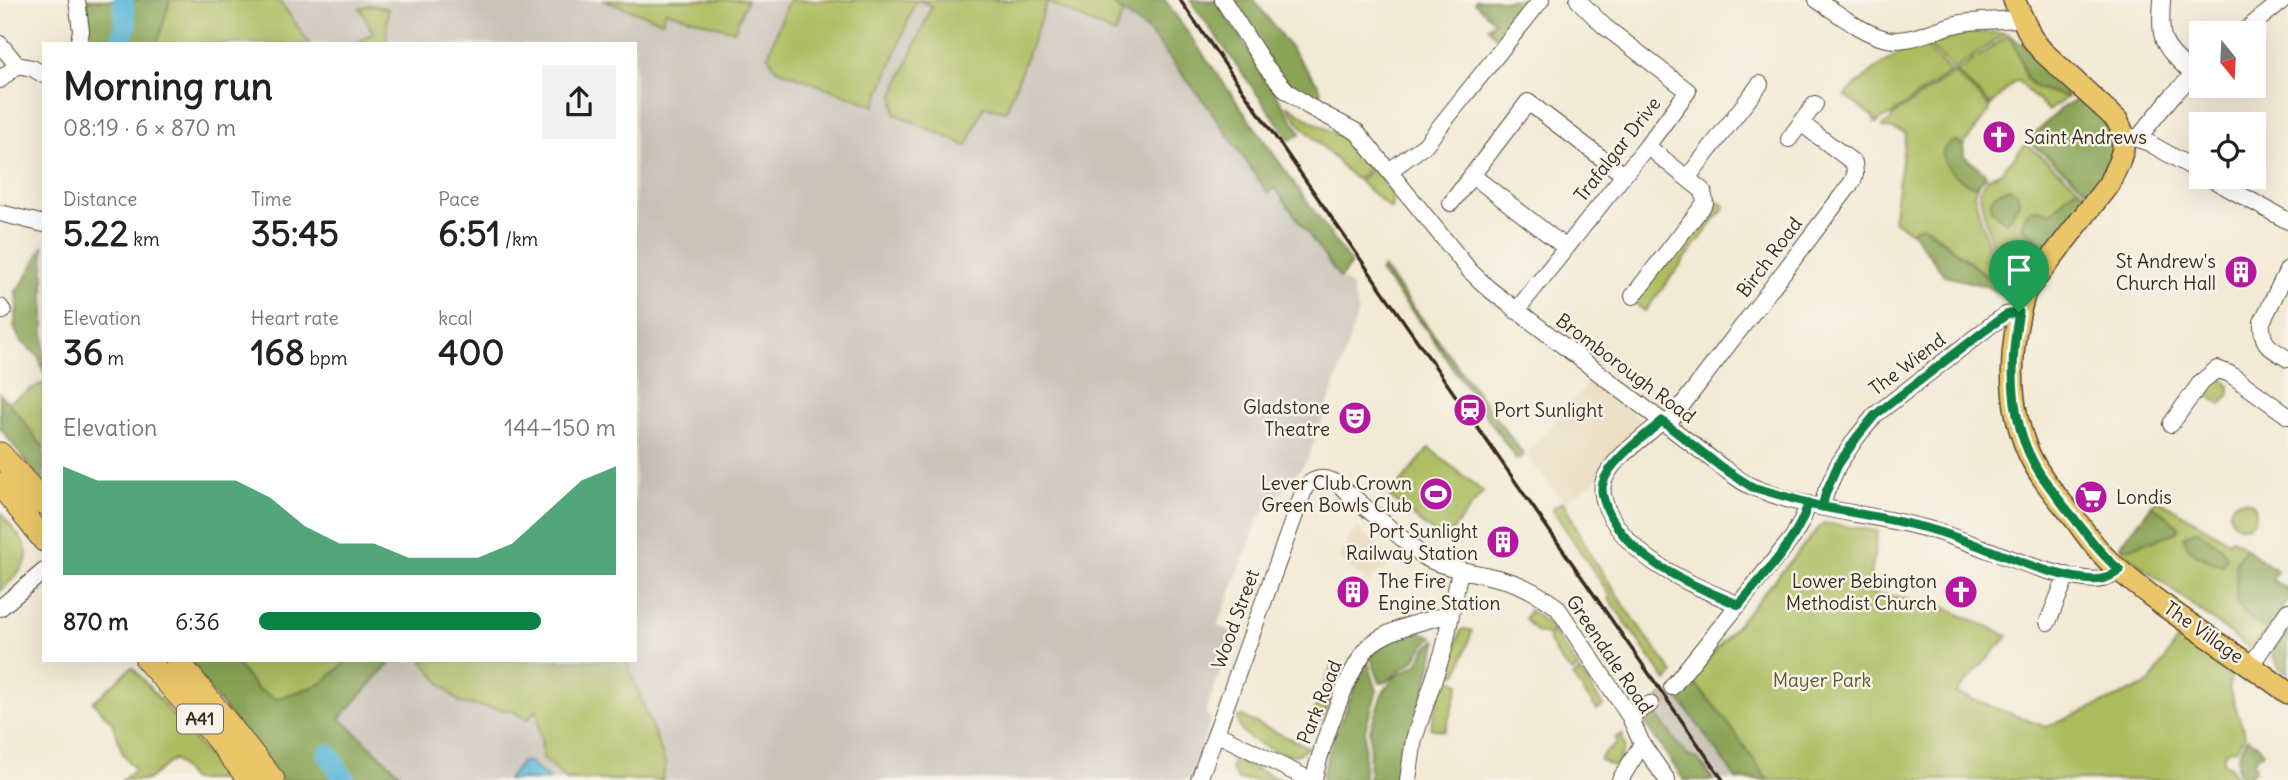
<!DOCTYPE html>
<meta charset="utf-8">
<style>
:root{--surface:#fff;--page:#f2f2f2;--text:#222;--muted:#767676;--accent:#0b8043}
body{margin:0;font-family:Delius,sans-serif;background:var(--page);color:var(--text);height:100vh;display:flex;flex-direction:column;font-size:26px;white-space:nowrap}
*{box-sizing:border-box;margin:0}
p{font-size:23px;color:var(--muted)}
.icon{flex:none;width:38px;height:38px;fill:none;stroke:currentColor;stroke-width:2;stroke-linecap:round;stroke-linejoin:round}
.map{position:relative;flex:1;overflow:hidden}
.details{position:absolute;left:42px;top:42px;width:595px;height:620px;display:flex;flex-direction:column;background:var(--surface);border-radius:0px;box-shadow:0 7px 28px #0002}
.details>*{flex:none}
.needle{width:46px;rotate:162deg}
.fabs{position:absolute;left:2189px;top:21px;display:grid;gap:14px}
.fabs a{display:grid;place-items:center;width:77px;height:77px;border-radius:0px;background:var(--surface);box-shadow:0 7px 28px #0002;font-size:35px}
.pin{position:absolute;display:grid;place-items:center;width:60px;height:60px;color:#fff;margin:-72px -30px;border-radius:50% 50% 50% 0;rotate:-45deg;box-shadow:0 0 7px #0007}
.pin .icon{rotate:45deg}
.round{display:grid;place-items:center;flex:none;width:74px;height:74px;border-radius:0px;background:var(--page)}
.headline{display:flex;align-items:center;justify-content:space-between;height:119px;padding:0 21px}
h1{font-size:38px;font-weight:700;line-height:52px}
.metrics{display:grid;grid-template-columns:repeat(3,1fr);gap:10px;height:119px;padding:7px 21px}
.metrics div{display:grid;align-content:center}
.metrics b{font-size:35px;font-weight:700}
.metrics small{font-size:19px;font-weight:400}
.metrics p{font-size:19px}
.chart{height:196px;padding:14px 21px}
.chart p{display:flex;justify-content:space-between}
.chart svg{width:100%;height:126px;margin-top:7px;fill:var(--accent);opacity:.7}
ul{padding:0 21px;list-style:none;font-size:23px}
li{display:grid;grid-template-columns:112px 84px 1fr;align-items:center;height:52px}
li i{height:18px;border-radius:9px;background:var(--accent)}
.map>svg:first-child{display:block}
.built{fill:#e8d9ba}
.industrial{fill:#c9c3b8}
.green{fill:#acbc5f;stroke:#74733e;stroke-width:2}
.forest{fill:#89a456;stroke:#62673a;stroke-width:2}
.water{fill:#5ab7d8;stroke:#4a707b;stroke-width:2}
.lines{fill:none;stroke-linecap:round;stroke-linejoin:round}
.river{stroke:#5ab7d8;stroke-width:21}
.minor-tunnel{stroke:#cec4b0;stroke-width:16;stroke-dasharray:16 8;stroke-linecap:butt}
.minor-casing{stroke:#574739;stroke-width:18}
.major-casing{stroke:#574739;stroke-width:24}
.highway-casing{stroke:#574739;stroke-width:25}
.minor{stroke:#fff;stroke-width:16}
.major{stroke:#eac669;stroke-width:21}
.highway{stroke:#eac669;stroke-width:23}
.rail{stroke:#3b2a1e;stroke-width:3.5}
.route-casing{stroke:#fff;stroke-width:14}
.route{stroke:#0b8043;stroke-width:9}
.labels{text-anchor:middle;stroke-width:5;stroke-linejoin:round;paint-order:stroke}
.shield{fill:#f7f3e8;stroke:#73665b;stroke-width:2}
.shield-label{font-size:18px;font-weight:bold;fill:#3b2a1e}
.poi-label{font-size:19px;fill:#3b2a1e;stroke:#f7f3e8;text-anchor:end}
.street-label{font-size:19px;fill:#3b2a1e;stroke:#f7f3e8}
.park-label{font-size:19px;fill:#5d5632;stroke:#f7f3e8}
</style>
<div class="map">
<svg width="2288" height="780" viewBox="0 0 2288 780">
<rect width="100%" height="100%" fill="#f7f3e8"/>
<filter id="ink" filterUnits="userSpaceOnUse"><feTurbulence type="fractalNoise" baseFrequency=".0143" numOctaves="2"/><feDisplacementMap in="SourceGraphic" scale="14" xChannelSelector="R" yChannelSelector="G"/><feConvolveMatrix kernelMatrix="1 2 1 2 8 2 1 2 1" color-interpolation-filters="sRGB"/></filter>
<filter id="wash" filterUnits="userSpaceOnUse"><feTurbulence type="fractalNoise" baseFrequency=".00686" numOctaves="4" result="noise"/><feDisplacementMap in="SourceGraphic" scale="28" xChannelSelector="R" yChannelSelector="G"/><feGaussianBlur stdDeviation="1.57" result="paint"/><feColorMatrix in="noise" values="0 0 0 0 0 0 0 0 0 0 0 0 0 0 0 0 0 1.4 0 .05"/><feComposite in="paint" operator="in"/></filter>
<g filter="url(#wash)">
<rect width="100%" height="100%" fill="#f3ead5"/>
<path class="built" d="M1590,381L1645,423L1604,462L1595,481L1564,503L1526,455Z
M1357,528L1395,559L1383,571L1381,569L1369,583L1338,558L1347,547L1346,542Z"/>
<path class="industrial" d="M170,0H1107L1149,32L1209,108L1269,192L1275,188L1340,278L1351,286L1358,311L1340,371L1307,461L1258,520L1218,626L1232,632L1234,636L1205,713L1211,719L1189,780H282L185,660H635V44H157Z
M1691,679L1753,780H1685L1647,725Z"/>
<path class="green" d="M170,0H279L310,44H157Z
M603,0H747L734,31L666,11L662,21Z
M788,0H916L875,106L776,69L768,56Z
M917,0H1107L1123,12L1115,34L1047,2L1006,111L984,106L967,146L895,114L894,94L932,6Z
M369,5L388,8L386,44H354L373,33L360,8Z
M1971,32L2006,33L1954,70L1926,43Z
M2009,35L2026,47L2066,87L2067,97L2049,111L2018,81L2014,82L1991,105L1956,72Z
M1923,44L1951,72L1890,115L1879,120L1878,123H1875L1873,117L1845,96C1867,73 1892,53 1923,44Z
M1954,73L1990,107V110L1963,146L1964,156L1986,176L1977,186L1974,193L1996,275L1989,278L1928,228C1921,226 1917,226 1912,232L1893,220L1906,133L1893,129L1883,128L1882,126L1890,121L1892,116Z
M1287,105L1308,119L1349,141L1370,167L1358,179L1354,178L1300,124Z
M2026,144L2088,195L2014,282L2004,275L1998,274L1979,191L1988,178L2001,172Z
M1372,169C1381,180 1398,194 1391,209L1359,181Z
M1710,194L1725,207L1645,311L1633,302Z
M2214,377L2222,378L2230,386V394L2221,405L2201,391Z
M44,383V449L17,412L7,402C21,397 30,388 44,383Z
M1429,448L1483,492L1444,541L1389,497Z
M2157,499L2229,541L2232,538L2277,571L2272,579L2286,589L2288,587V601L2257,643L2249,648L2133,560L2120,546Z
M2230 513a13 13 0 1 1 26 0a13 13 0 1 1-26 0Z
M1561,502L1564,503L1596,565H1598L1627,610L1673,673L1667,682L1609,599L1611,597L1552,509Z
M0,512C31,552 41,554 0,591Z
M1823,523L1878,531L1868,592L1937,604L2008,636L1956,693L2046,727L2149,684L2182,633L2231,675L2229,688L2245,735L2236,750L2230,749L2225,753L2223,762L2231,767L2236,780H1753L1725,719L1691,679Z
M1529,610L1542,619L1553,630L1545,635L1536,632L1525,619Z
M1465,629L1472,631L1458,673L1455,675L1446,674L1461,630Z
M1554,632L1578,668L1573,672C1563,666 1550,648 1548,636Z
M245,660H349L321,684L276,699L257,689L237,666Z
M422,660H626L666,764L662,780H567L543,758L537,709L527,720L512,711L460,703L442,685Z
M132,667L229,780H192L174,759L147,780H122L135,770L123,754L112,722L93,702Z
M1332,667L1342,671L1321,720L1312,716Z
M1580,671L1603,706L1597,710L1573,677Z
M1445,677L1460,683L1445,731L1430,728Z
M1237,717H1243L1308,747C1304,751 1299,754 1294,755C1282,756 1250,741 1243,732C1239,728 1238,723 1237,717Z
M1622,734L1625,748L1616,767L1600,760L1604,753L1616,745V737Z
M1232,762L1242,763L1280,780H1238L1231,769Z"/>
<path class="forest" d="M85,0H170L157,44H85Z
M1107,0H1165L1351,264L1340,278L1275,188L1268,193L1209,108L1149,32Z
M1190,0L1217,1L1301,133L1290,140Z
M1230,0H1254L1318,84L1321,91L1319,97L1311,99L1276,72Z
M1476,0H1529L1497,38L1488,27L1494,21L1474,2Z
M2009,35L2026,47L2066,87L2067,97L2037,88L2026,79L2020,59Z
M2080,97C2088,105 2103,114 2108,125C2121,150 2105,174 2090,192L2028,141L2059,110Z
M1957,141L1963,146L1964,156L1985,173L1986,176L1977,186C1956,183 1924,149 1957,141Z
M2009,188L2018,193L2019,203L2006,222L1991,210C1989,197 1996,191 2009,188Z
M2079,188L2088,195L2046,245L2030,235L2022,225C2026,208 2036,206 2051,213C2065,203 2060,195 2079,188Z
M1923,226L1989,278L1996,275L1997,280L1993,286L1997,292L2004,291L2007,286L2004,280H2000L1998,274L2004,275L2014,282L2006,292L1999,294L1986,286L1945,276L1912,232L1915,228Z
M44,245V374L39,357L20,340L14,327L17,309L16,291L26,278Z
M1383,267L1524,455L1517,460L1423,325L1380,272Z
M0,394L17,412L44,449V486L0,428Z
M2152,505L2179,526L2177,532L2130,548L2120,546Z
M2197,530L2221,547L2227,557L2222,566C2206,558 2186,555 2184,536Z
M2245,548L2277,571L2272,580L2286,589L2288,587V601L2267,630C2256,622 2237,612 2236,597C2236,584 2238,576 2235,563Z
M2288,628V673L2279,668L2271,651Z
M1421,632L1433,637L1422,647L1415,659L1386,682L1380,683L1370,655C1385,643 1402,636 1421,632Z
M1436,640L1437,643L1402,780H1369L1370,730L1382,694L1394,678L1419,662L1425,649Z
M1367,659L1377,691L1365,730L1364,780H1323L1322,775L1335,734Z
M185,660H245L238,666L257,689L276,699L321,684L349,660H393L340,718L407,780H353L334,752L332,776L336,780H282Z
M1691,679L1725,719L1768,780H1737L1676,694Z
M1654,711L1678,744L1688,756L1698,759L1713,780H1684L1644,722Z
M2248,738L2258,745L2263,752L2254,760L2255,770L2250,776L2253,780H2240C2234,767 2238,748 2248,738Z"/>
<path class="water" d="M522,762H529L550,780H507Z"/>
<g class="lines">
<path class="river" d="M120,44L126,24L123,0
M328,754L345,780"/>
</g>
</g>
<g filter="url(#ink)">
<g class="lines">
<path class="minor-tunnel" d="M1650,704L1672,687"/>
<defs>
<path id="minor" d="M77,0L81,31L78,44
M1223,0L1266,67L1287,91L1308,106L1357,132L1470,271L1489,289L1722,467C1732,474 1742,483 1753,487C1812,513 1880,513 1941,533C1988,548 2035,572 2085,579C2099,581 2108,579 2120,571
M1817,0C1838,13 1859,31 1883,38C1908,46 1937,27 1962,23C1982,20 2002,21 2022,18
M2162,0C2159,44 2162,44 2192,74
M2242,33L2283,0
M0,44L17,65
M17,65L32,68L44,75
M0,80L17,65
M2129,136L2149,143L2202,173
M2138,138L2173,95L2202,66
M1789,139L1815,104
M1389,171L1425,145L1541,0
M1472,175L1566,248
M1688,177L1760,84
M2208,177L2288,221
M1451,203L1528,102L1624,175
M0,213L44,224
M2288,269L2262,322C2261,345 2270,348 2288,359
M1633,296L1705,203L1703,191L1647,146
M0,307L3,311
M1516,311L1647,146L1688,91L1604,26L1578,0
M1662,421C1645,437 1614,457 1605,478C1600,488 1603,499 1607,509C1632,562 1689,583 1739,605
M2171,424L2201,382L2217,369L2230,374L2288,416
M1667,425L1853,181L1855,174L1854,163L1801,123
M1822,507L1826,492L1838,465L1857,437L1875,415L1991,325L2006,315L2019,312
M0,608L44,571
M2048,622L2067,575
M2251,665L2288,611
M1672,687L1793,537L1803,518L1808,504
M1630,717L1650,704
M1216,733L1310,780
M1199,780L1305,487C1316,476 1327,477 1339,485L1424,557C1450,571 1480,572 1508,581C1526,586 1542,596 1557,607L1630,717L1642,744L1667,780
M1314,780C1319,751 1351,658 1374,642C1395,627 1425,621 1450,614
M1408,780L1414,739L1444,649L1460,570
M1620,780L1642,744"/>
<path id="major" d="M2014,0L2031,37L2042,51L2117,120L2122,131L2123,149L2119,162L2108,185L2025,292C2009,344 2006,403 2029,454C2040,478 2058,498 2075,519C2086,534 2098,552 2112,564C2166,612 2230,649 2288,693"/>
<path id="highway" d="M0,454L44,503
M0,484L44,540
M147,660L210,730L250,780
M177,660L273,780"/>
</defs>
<use href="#minor" class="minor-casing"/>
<use href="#major" class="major-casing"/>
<use href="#highway" class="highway-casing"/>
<use href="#minor" class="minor"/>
<use href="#major" class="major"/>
<use href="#highway" class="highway"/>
<path class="rail" d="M1180,0L1723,780"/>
</g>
</g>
<g class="lines" filter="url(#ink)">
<defs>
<path id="route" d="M2019,312L2006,315L1992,325L1875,415L1857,437L1838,465L1826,492L1822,507L1752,487L1721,467L1662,421C1645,436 1609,461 1603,483C1600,491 1604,501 1607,509C1631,562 1689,583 1739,605C1764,574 1796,543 1808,504C1852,513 1897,519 1940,532C1988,547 2034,572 2084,579C2099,581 2108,579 2120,570C2102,556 2088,536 2074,518C2062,504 2051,489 2041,475C2009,427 2009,366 2019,312"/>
</defs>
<use href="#route" class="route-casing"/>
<use href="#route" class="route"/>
</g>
<defs>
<symbol id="church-disc" viewBox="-11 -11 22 22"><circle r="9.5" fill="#b5179e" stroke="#f7f3e8"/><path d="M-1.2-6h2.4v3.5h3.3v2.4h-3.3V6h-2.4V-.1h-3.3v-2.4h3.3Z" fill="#fff"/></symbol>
<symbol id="building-disc" viewBox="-11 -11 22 22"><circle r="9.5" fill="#b5179e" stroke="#f7f3e8"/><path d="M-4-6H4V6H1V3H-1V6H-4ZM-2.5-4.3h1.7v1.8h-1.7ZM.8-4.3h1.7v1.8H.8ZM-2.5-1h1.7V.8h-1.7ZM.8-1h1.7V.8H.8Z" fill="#fff"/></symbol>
<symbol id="station-disc" viewBox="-11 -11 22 22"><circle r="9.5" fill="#b5179e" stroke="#f7f3e8"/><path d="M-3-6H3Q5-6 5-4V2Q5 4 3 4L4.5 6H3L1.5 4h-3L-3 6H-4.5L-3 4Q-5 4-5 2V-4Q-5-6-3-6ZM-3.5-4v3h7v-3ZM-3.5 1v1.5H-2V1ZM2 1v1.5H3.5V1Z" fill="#fff"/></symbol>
<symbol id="theatre-disc" viewBox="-11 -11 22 22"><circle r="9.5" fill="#b5179e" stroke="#f7f3e8"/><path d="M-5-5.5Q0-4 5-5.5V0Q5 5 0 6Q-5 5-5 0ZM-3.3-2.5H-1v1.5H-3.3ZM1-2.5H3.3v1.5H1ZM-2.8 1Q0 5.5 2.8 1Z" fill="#fff"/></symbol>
<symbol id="stadium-disc" viewBox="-11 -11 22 22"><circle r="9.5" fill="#b5179e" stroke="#f7f3e8"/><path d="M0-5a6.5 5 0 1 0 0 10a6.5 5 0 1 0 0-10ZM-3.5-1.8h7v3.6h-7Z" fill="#fff"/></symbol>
<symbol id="supermarket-disc" viewBox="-11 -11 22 22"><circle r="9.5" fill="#b5179e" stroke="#f7f3e8"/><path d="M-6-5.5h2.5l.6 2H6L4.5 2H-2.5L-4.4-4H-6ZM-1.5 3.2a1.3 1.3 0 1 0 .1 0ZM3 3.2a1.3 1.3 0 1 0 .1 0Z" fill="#fff"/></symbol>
</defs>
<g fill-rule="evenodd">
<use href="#church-disc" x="1980" y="118" width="38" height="38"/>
<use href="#building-disc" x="2222" y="253" width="38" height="38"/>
<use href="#station-disc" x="1451" y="391" width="38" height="38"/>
<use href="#theatre-disc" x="1336" y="399" width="38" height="38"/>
<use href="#stadium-disc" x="1417" y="475" width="38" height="38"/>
<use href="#supermarket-disc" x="2072" y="478" width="38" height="38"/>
<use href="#building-disc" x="1484" y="523" width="38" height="38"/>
<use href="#building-disc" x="1334" y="573" width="38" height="38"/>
<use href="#church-disc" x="1942" y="573" width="38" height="38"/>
</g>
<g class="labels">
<rect class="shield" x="177" y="704.5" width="46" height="29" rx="5"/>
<g class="shield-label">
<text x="200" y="725">A41</text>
</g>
<g class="poi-label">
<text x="2024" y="144" text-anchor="start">Saint Andrews</text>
<text x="2216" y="268">St Andrew's<tspan x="2216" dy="22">Church Hall</tspan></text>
<text x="1330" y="414">Gladstone<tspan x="1330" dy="22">Theatre</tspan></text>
<text x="1494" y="417" text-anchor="start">Port Sunlight</text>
<text x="1412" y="490">Lever Club Crown<tspan x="1412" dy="22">Green Bowls Club</tspan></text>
<text x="2116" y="504" text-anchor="start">Londis</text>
<text x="1478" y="538">Port Sunlight<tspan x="1478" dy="22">Railway Station</tspan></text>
<text x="1378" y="588" text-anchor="start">The Fire<tspan x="1378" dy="22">Engine Station</tspan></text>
<text x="1937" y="588">Lower Bebington<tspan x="1937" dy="22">Methodist Church</tspan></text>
</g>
<g class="street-label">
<text transform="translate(1617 149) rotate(-52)" y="7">Trafalgar Drive</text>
<text transform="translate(1769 257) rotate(-53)" y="7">Birch Road</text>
<text transform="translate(1907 364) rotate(-37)" y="7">The Wiend</text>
<text transform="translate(1626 368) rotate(37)" y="7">Bromborough Road</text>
<text transform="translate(1235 619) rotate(-70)" y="7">Wood Street</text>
<text transform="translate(2204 632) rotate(35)" y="7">The Village</text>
<text transform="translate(1610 654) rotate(56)" y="7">Greendale Road</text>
<text transform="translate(1319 702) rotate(-68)" y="7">Park Road</text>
</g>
<g class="park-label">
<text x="1822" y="687">Mayer Park</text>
</g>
</g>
</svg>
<div class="fabs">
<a><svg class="needle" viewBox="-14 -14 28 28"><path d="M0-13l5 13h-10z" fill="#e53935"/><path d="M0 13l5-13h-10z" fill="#767676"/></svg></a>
<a><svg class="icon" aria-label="locate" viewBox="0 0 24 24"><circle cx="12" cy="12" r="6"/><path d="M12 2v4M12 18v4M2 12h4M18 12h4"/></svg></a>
</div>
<div class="pin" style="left:2019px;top:312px;background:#1e9e55"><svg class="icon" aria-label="arrive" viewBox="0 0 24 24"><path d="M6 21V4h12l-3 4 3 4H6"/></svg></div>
<section class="details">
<div class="headline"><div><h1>Morning run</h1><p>08:19 · 6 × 870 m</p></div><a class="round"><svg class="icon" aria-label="share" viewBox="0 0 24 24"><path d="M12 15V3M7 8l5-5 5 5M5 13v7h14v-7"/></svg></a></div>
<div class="metrics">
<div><p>Distance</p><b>5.22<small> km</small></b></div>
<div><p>Time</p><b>35:45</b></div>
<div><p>Pace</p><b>6:51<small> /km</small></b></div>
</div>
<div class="metrics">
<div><p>Elevation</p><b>36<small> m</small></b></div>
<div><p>Heart rate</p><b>168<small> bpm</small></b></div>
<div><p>kcal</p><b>400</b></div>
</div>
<div class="chart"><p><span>Elevation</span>144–150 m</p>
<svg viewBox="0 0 160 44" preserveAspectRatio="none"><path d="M0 44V6L10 11L20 11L30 11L40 11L50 11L60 17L70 27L80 33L90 33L100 38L110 38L120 38L130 33L140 22L150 11L160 6V44z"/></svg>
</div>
<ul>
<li><b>870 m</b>6:36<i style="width:79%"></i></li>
</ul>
</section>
</div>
